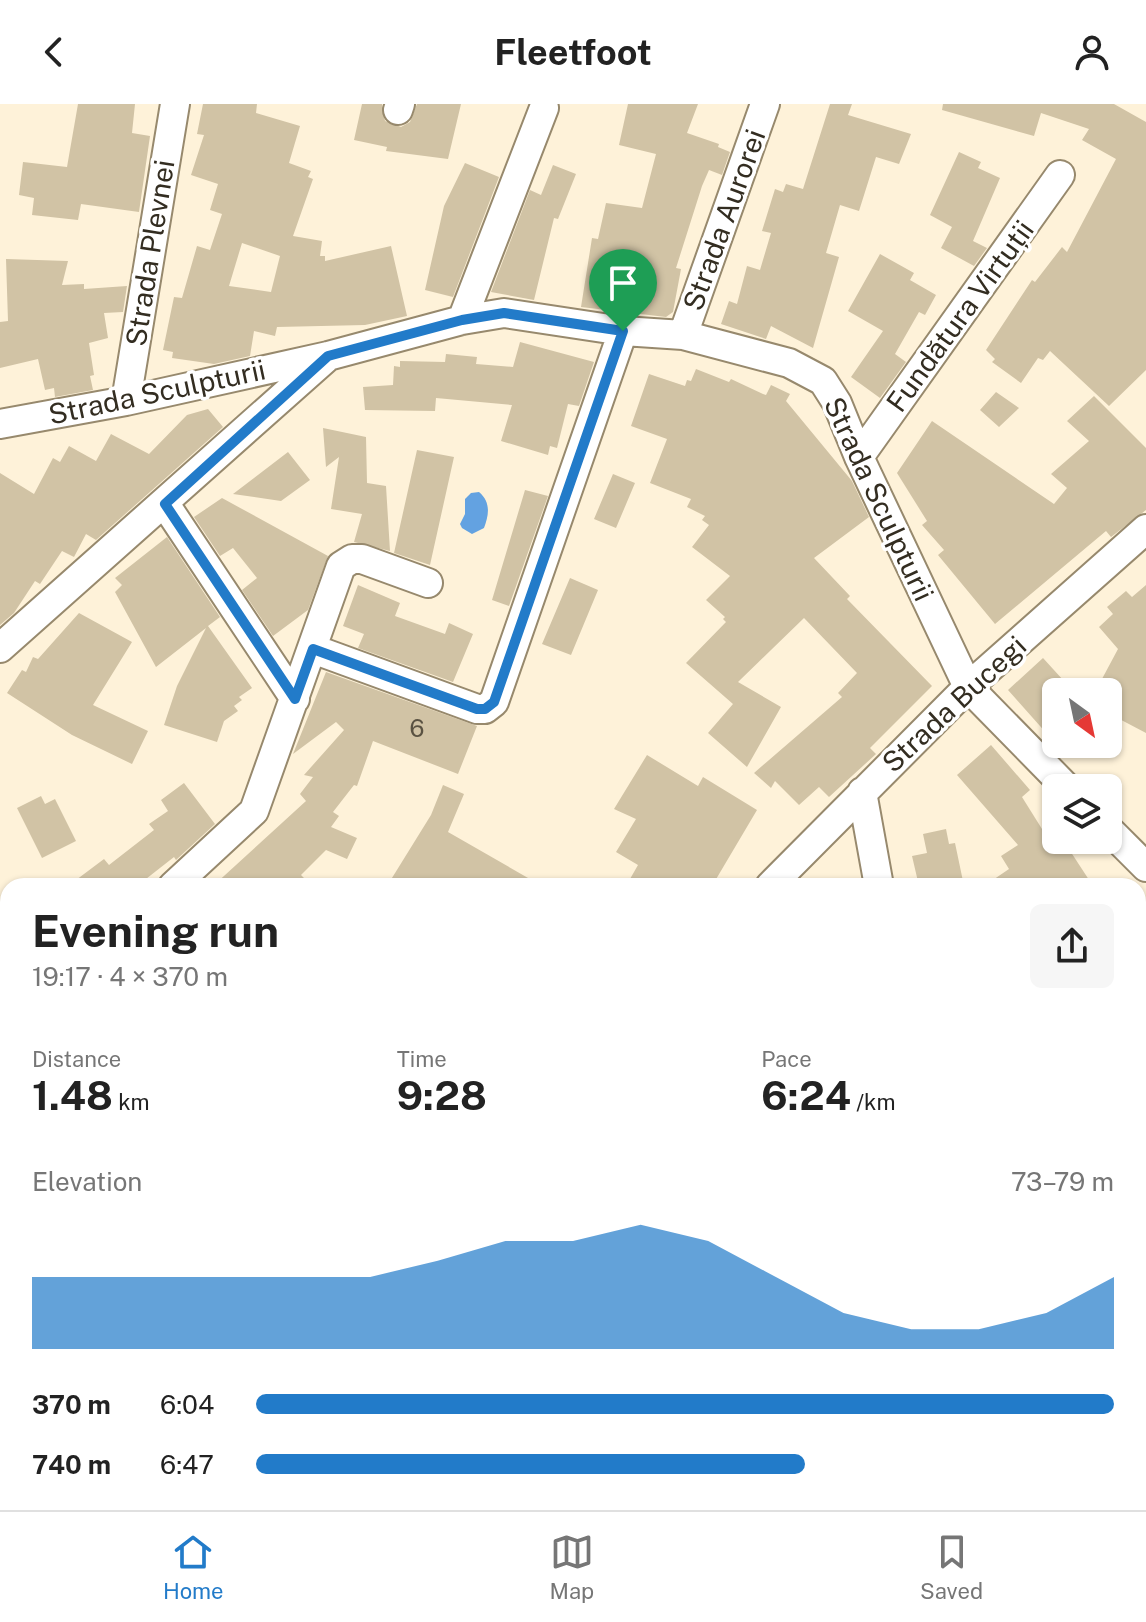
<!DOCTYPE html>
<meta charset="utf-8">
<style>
:root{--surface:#fff;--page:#f6f6f6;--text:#222;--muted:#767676;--line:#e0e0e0;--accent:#227bc9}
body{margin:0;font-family:"Public Sans",sans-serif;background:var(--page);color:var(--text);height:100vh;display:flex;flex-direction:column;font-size:30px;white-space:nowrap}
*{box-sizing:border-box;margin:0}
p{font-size:26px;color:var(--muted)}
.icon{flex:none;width:44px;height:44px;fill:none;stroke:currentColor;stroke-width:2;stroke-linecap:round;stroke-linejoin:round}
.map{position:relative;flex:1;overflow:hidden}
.details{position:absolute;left:0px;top:774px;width:1146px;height:632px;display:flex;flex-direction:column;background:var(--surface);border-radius:24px 24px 0 0;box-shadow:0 2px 6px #0004}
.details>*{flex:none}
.needle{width:52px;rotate:147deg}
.buttons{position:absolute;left:1042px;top:574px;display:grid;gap:16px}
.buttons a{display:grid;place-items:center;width:80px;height:80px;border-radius:12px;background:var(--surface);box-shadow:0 2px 6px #0004;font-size:40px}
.pin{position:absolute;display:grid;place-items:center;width:68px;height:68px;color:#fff;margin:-82px -34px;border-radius:50% 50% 50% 0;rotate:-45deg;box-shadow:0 0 8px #0007}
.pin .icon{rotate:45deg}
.round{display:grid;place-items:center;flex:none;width:84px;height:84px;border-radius:12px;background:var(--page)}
.head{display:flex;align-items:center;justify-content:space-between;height:136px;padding:0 32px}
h1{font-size:44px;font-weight:700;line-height:60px}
.figures{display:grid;grid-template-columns:repeat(3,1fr);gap:12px;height:136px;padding:8px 32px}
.figures div{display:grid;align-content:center}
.figures b{font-size:40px;font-weight:700}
.figures small{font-size:22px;font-weight:400}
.figures p{font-size:22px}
.chart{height:224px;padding:16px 32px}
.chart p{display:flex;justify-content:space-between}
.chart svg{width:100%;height:144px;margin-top:8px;fill:var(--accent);opacity:.7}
ul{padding:0 32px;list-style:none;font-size:26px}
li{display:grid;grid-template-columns:128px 96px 1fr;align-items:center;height:60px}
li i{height:20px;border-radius:10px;background:var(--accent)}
header{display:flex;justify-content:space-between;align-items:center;height:104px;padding:0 32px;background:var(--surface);font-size:36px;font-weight:700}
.tab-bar{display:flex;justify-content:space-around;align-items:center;height:112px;border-top:2px solid var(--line);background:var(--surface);font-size:22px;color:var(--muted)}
.tab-bar a{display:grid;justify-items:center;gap:4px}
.tab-bar .active{color:var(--accent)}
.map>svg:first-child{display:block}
.water{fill:#63a2e1}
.building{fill:#d1c3a5;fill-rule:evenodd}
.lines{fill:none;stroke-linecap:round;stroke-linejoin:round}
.minor-casing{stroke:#97896d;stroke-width:32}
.major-casing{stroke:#b08e3e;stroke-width:40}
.minor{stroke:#fff;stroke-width:28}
.major{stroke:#f8da95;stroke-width:36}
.route-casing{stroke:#fff;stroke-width:16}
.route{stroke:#227bc9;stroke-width:10}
.labels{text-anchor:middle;stroke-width:7;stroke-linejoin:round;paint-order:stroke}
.number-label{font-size:24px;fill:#5a5242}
.street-label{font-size:28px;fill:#332d21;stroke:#fff}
</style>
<header><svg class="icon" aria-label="back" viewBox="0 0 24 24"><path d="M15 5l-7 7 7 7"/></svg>Fleetfoot<svg class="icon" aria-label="person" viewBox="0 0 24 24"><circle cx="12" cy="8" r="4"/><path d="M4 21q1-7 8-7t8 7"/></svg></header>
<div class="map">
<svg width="1146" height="1406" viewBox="0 0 1146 1406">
<rect width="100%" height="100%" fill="#fef2d9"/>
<path class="water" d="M479,388C491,398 489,411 484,424L472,430L462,424L460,420L465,410V395L471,389Z"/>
<path class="building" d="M78,0H135L132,29L150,32L139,108L81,100L78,116L32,111L34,94L19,91L23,58L67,63Z
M203,0H257L256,9L300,22L289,59L311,67L308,73L313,75L293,132L322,137L320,152H325V157L391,142L407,212L365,221L277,223L275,232L254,227L250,252L214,260L172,254L173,248L163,246L174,193L182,194L197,142L210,146L222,110L210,106L218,80L191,71L204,31L197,30ZM242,139L280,152L271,188L229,182Z
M362,0H382L385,17L401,23L410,18L417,0H461L448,55L386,47L387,43L354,36Z
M628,0H698L687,29L719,40L718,43L730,48L722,71L709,66L702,82L676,164L681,165L673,208L666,213L581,203L592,134L598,135L606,99L642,104L656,50L619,41Z
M830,0H852L848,11L911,30L899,60L876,53L859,107L840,101L826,149L839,153L813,244L771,222L766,235L721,220L729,197L737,200L747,162L760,166L771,129L762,127L775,85L783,88L786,80L803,85Z
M943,0H1114L1146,18V266L1109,302L1050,247L1043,256L1038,254L1021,279L992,258L995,255L986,246L1032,176L1035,178L1062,143L1067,148L1116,55L1082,36L1089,25L1041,9L1034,32L942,6Z
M959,48L981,58L978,64L1000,74L973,137L987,144L974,162L941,144L952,123L930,111Z
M465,59L499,73L453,193L425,186L444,102Z
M553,61L576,70L558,115L554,114L534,196L491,188L530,86L541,91Z
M880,150L914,169L910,176L936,191L925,211L919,208L895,250L906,258L880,294L851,273L883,227L848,207Z
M6,155L68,157L62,181L84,180V185L127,182L123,208L104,209L108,234L89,239L94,271L90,272L93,286L55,293L54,284L45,286L38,255L0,264V218L8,217Z
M520,238L594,258L579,302L568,300L557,344L550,342L548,351L501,337L512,301L436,294L435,307L365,306L363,283L393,281L394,262L400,263V257L445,258L446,250L477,253L476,260L513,263Z
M696,265L729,278L731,275L763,290L766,291L771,281L790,290L786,297L852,377L869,413L814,454L850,492L847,495L932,582L870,644L876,650L829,693L819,683L799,701L775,677L771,684L754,669L842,593L838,589L857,569L804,514L738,578L781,603L747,663L708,629L733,600L686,559L726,518L723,515L725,513L706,496L730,472L692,443L709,421L702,416L705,412L687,403L691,395L650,379L667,335L631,322L649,270L685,282L687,276L691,277Z
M996,288L1019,304L999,323L980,306Z
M1094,292L1146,344V406L1111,433L1106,427L995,520L938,451L944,446L922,421L927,417L897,369L932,317L1054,400L1067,384L1051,370L1089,337L1067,317Z
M208,305L223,323L96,436L86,430L74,453L62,447L40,480L35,477L14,509L0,521V369L34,390L53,354L60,358L69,342L96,357L111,330L149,350L187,311Z
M323,324L366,333L367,379L386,382L390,447L354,438L362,410L331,405L339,353L326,363Z
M417,346L454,353L430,461L394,449Z
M288,348L310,376L281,397L233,390Z
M613,370L635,379L616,424L594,415Z
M525,386L548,392L509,502L492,496Z
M222,394L328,452L308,506L273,532L242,486L257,474L233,444L220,452L194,413Z
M167,433L220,513L208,522L252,584L239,593L242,596L234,602L238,607L224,617L217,638L164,621L177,582L206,524L156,563L115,488L122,481L115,474Z
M570,474L598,486L571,551L542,540Z
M358,481L400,499L395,512L445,530L449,519L473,530L453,578L358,544L364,530L343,522Z
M1146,481V629L1108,609V588H1095L1118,545L1099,523L1113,510L1107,503L1126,487L1132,493Z
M79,509L132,538L93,601L148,627L132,660L72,631L7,589L22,566L26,568L33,553L38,555Z
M1043,554L1074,588H1056V640L1008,586Z
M326,568L477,622L458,670L373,637L357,682L354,681L333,708L339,712L331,723L357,734L347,755L326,746L301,771L312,782H213L306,697L300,690L313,673L304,671L344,626L336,618L293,650Z
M991,641L1030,686L1022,693L1042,725L1046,723L1057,740L1063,736L1093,782H984L1009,765L1001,752L1018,741L957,671Z
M647,651L698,682L703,673L757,706L712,782H626L638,761L616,748L636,715L614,705Z
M184,679L215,720L176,756L174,753L137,782H68L104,755L109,761L154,726L149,720L168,707L161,696Z
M443,681L464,690L448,728L542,782H387L431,711Z
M41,692L45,700L55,695L76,737L42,754L17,704Z
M946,725L949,740L955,739L964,782H919L912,752L927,749L923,730Z"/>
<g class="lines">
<defs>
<path id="minor" d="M398,6L400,0
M462,216L544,4
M683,231L765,0
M126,297L175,0
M0,320L126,297L328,252L462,216L504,209L623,227L683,231L789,259L823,277L837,299L859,353L968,583L1067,684
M859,353L1060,71
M165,400L295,595
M0,544L325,255
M313,545L477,605H485L494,598L623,227
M862,688L879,782
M1108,725L1146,763
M173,782L254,707L341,462L352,455H362L428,479
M770,782L968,583L1146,425
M561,1406L562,1398"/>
<path id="major" d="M0,1308L8,1310
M1138,1362L1146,1361
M129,1406L135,1398"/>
</defs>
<use href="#minor" class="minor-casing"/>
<use href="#major" class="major-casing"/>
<use href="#minor" class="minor"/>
<use href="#major" class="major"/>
</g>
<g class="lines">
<defs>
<path id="route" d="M504,209L623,227L494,598L485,605H477L313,545L295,595L165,400L328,252L462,216Z"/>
</defs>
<use href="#route" class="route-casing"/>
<use href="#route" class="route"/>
</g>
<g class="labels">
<g class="number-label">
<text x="417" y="633">6</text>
</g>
<g class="street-label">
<text transform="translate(724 116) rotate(-70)" y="10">Strada Aurorei</text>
<text transform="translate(150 149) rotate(-81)" y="10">Strada Plevnei</text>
<text transform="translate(960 212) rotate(-54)" y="10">Fundătura Virtuții</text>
<text transform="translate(157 288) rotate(-12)" y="10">Strada Sculpturii</text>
<text transform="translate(879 395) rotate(65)" y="10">Strada Sculpturii</text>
<text transform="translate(954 600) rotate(-43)" y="10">Strada Bucegi</text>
</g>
</g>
</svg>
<div class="buttons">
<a><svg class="needle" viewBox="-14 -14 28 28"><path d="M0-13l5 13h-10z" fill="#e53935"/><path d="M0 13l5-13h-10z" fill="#767676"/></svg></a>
<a><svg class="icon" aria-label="layers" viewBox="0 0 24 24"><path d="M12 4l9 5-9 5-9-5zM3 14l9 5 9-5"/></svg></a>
</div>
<div class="pin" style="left:623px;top:227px;background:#1e9e55"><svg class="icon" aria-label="arrive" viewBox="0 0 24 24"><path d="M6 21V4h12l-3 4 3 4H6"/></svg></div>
<section class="details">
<div class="head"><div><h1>Evening run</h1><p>19:17 · 4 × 370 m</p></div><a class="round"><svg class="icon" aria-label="share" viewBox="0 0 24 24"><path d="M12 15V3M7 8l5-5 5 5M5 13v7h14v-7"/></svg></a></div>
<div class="figures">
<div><p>Distance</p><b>1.48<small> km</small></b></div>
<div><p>Time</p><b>9:28</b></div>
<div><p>Pace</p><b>6:24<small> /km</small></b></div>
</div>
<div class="chart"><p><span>Elevation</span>73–79 m</p>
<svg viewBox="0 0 160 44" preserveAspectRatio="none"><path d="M0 44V22L10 22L20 22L30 22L40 22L50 22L60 17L70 11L80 11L90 6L100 11L110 22L120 33L130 38L140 38L150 33L160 22V44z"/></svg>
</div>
<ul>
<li><b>370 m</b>6:04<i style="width:100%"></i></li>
<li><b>740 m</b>6:47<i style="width:64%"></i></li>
</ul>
</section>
</div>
<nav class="tab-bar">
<a class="active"><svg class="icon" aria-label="home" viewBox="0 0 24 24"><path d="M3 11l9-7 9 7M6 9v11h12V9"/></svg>Home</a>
<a><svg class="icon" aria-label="map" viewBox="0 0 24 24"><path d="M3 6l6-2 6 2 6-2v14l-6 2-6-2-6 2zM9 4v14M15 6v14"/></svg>Map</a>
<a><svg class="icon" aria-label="saved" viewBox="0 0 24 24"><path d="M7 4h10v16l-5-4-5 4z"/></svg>Saved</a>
</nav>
